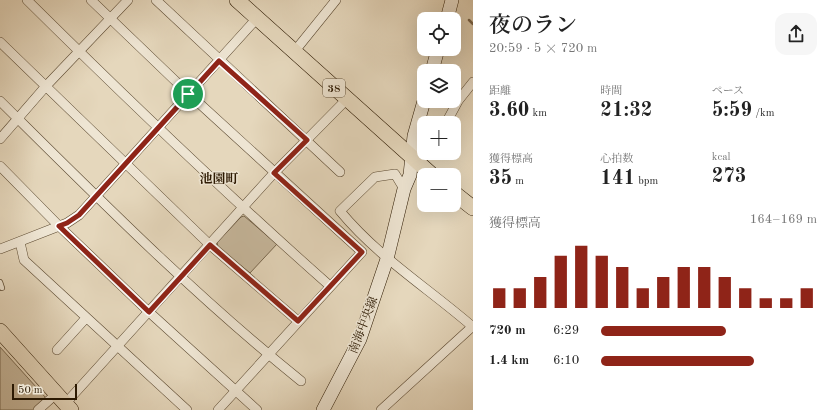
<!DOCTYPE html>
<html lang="ja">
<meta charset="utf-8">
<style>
:root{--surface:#fff;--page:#f6f6f6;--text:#222;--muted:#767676;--accent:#8f2418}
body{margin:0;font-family:"Old Standard TT","Noto Serif JP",serif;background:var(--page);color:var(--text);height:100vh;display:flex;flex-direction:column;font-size:15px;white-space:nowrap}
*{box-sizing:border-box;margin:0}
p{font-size:13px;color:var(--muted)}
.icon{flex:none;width:22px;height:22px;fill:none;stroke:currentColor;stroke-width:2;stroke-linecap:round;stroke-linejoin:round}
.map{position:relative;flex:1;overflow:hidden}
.drawer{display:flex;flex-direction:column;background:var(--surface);width:360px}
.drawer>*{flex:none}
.fabs{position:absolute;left:417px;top:12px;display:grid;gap:8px}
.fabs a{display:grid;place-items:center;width:44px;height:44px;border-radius:8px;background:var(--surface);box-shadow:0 4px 16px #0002;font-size:20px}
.scale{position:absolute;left:12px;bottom:10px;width:65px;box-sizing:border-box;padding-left:4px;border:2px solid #2c1902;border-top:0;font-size:11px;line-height:14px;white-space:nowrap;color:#2c1902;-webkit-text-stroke:3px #eee5d3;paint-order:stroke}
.pin{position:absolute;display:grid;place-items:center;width:34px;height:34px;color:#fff;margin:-17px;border:2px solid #fff;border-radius:50%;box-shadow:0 1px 4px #0007}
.round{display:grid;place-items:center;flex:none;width:42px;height:42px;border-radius:12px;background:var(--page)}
.summary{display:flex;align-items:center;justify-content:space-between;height:68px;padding:0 16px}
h1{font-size:22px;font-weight:600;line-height:30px}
.stats{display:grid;grid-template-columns:repeat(3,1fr);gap:6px;height:68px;padding:4px 16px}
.stats div{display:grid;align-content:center}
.stats b{font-size:20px;font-weight:600}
.stats small{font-size:11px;font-weight:400}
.stats p{font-size:11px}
.chart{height:112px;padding:8px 16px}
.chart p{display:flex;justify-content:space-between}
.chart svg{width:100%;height:72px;margin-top:4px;stroke:var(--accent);stroke-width:6}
ul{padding:0 16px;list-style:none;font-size:13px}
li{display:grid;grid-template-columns:64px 48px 1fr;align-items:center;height:30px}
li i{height:10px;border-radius:5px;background:var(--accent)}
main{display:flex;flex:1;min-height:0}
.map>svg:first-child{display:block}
.green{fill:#c6b79c;stroke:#79684f}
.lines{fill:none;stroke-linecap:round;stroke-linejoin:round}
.stream{stroke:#75644c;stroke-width:2.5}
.lane-casing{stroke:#5a4830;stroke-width:6}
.street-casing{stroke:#5a4830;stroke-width:10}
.secondary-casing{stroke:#2c1902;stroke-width:14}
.primary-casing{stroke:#2c1902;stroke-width:16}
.lane{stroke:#eee5d3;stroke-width:4.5}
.street{stroke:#eee5d3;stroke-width:9}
.secondary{stroke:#eee5d3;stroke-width:13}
.primary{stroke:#e5d7bc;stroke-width:15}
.route-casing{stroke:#fff;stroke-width:8}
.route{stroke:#8f2418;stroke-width:5}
.labels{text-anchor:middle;stroke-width:3;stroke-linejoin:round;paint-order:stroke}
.shield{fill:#eee5d3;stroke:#665641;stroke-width:1}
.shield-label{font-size:11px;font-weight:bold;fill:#2c1902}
.street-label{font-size:12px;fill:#2c1902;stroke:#eee5d3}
.neighbourhood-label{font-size:13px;font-weight:bold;fill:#2c1902;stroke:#eee5d3}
</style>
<main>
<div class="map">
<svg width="473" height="410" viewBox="0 0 473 410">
<rect width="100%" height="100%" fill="#e5d7bc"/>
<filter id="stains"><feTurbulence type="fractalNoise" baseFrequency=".005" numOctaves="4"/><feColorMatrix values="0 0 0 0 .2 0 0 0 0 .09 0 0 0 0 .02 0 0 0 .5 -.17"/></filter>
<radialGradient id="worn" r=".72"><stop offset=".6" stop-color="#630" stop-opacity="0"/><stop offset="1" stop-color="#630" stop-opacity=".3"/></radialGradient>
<path class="green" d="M244,216L277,244L250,273L218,247L217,242L241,217Z
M0,347L46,398L33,410H0Z"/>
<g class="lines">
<path class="stream" d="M469,20L473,24"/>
<defs>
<path id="lane" d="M0,282L2,288"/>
<path id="street" d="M27,0C126,98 226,194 330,286
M91,0L189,94L362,252L218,410
M156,0L340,172
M0,42L210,245L298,321
M294,52L336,0
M0,101C97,197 194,295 301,381
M446,123L458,101L473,82
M0,139L46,86L128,0
M0,166L59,226L149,312L257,410
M404,189L395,174L375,177L340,211C378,257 428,288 473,327
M20,242L24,260L187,410
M0,249L67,223L79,215L258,17
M57,350L86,318
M65,404L274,173L347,99
M38,410L56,394
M381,410L473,326"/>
<path id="secondary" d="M447,19L452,0
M432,71L438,49
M323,410L360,339L387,259L404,189L410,175L414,136L424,101"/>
<path id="primary" d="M237,0L432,175
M454,193L473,208
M0,331L71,410"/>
</defs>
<use href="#lane" class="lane-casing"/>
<use href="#street" class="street-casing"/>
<use href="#secondary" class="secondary-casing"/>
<use href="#primary" class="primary-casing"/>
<use href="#lane" class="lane"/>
<use href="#street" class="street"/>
<use href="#secondary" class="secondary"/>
<use href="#primary" class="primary"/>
</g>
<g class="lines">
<defs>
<path id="route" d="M219,61L307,140L274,173L362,252L298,321L210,245L149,312L59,226L67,223L79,215Z"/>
</defs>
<use href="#route" class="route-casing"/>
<use href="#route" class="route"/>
</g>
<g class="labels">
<rect class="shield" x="323" y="79" width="22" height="18" rx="3"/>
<g class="shield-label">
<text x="334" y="92">38</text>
</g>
<g class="street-label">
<text transform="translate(363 325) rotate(-69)" y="4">南海中央線</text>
</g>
<g class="neighbourhood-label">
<text x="219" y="183">池園町</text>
</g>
</g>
<rect width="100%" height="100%" filter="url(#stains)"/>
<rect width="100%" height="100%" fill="url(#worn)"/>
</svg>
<div class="fabs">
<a><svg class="icon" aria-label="locate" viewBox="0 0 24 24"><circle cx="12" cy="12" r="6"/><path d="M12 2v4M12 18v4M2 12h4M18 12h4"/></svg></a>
<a><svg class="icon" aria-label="layers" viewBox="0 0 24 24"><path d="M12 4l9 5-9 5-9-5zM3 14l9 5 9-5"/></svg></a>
<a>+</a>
<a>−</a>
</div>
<div class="scale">50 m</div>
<div class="pin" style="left:188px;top:94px;background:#1e9e55"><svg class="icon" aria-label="arrive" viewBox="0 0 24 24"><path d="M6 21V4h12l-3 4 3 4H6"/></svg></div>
</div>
<section class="drawer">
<div class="summary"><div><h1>夜のラン</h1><p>20:59 · 5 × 720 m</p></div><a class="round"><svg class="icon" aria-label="share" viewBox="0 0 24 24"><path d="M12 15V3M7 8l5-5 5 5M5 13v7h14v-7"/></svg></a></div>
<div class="stats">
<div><p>距離</p><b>3.60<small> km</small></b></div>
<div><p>時間</p><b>21:32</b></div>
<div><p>ペース</p><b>5:59<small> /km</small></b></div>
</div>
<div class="stats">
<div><p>獲得標高</p><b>35<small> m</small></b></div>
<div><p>心拍数</p><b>141<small> bpm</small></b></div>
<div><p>kcal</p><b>273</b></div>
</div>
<div class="chart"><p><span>獲得標高</span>164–169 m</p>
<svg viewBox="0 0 160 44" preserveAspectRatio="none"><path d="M5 44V32M15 44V32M25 44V25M35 44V12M45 44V6M55 44V12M65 44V19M75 44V32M85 44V25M95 44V19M105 44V19M115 44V25M125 44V32M135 44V38M145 44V38M155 44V32"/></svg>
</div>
<ul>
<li><b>720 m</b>6:29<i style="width:58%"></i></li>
<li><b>1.4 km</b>6:10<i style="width:71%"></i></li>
</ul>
</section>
</main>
